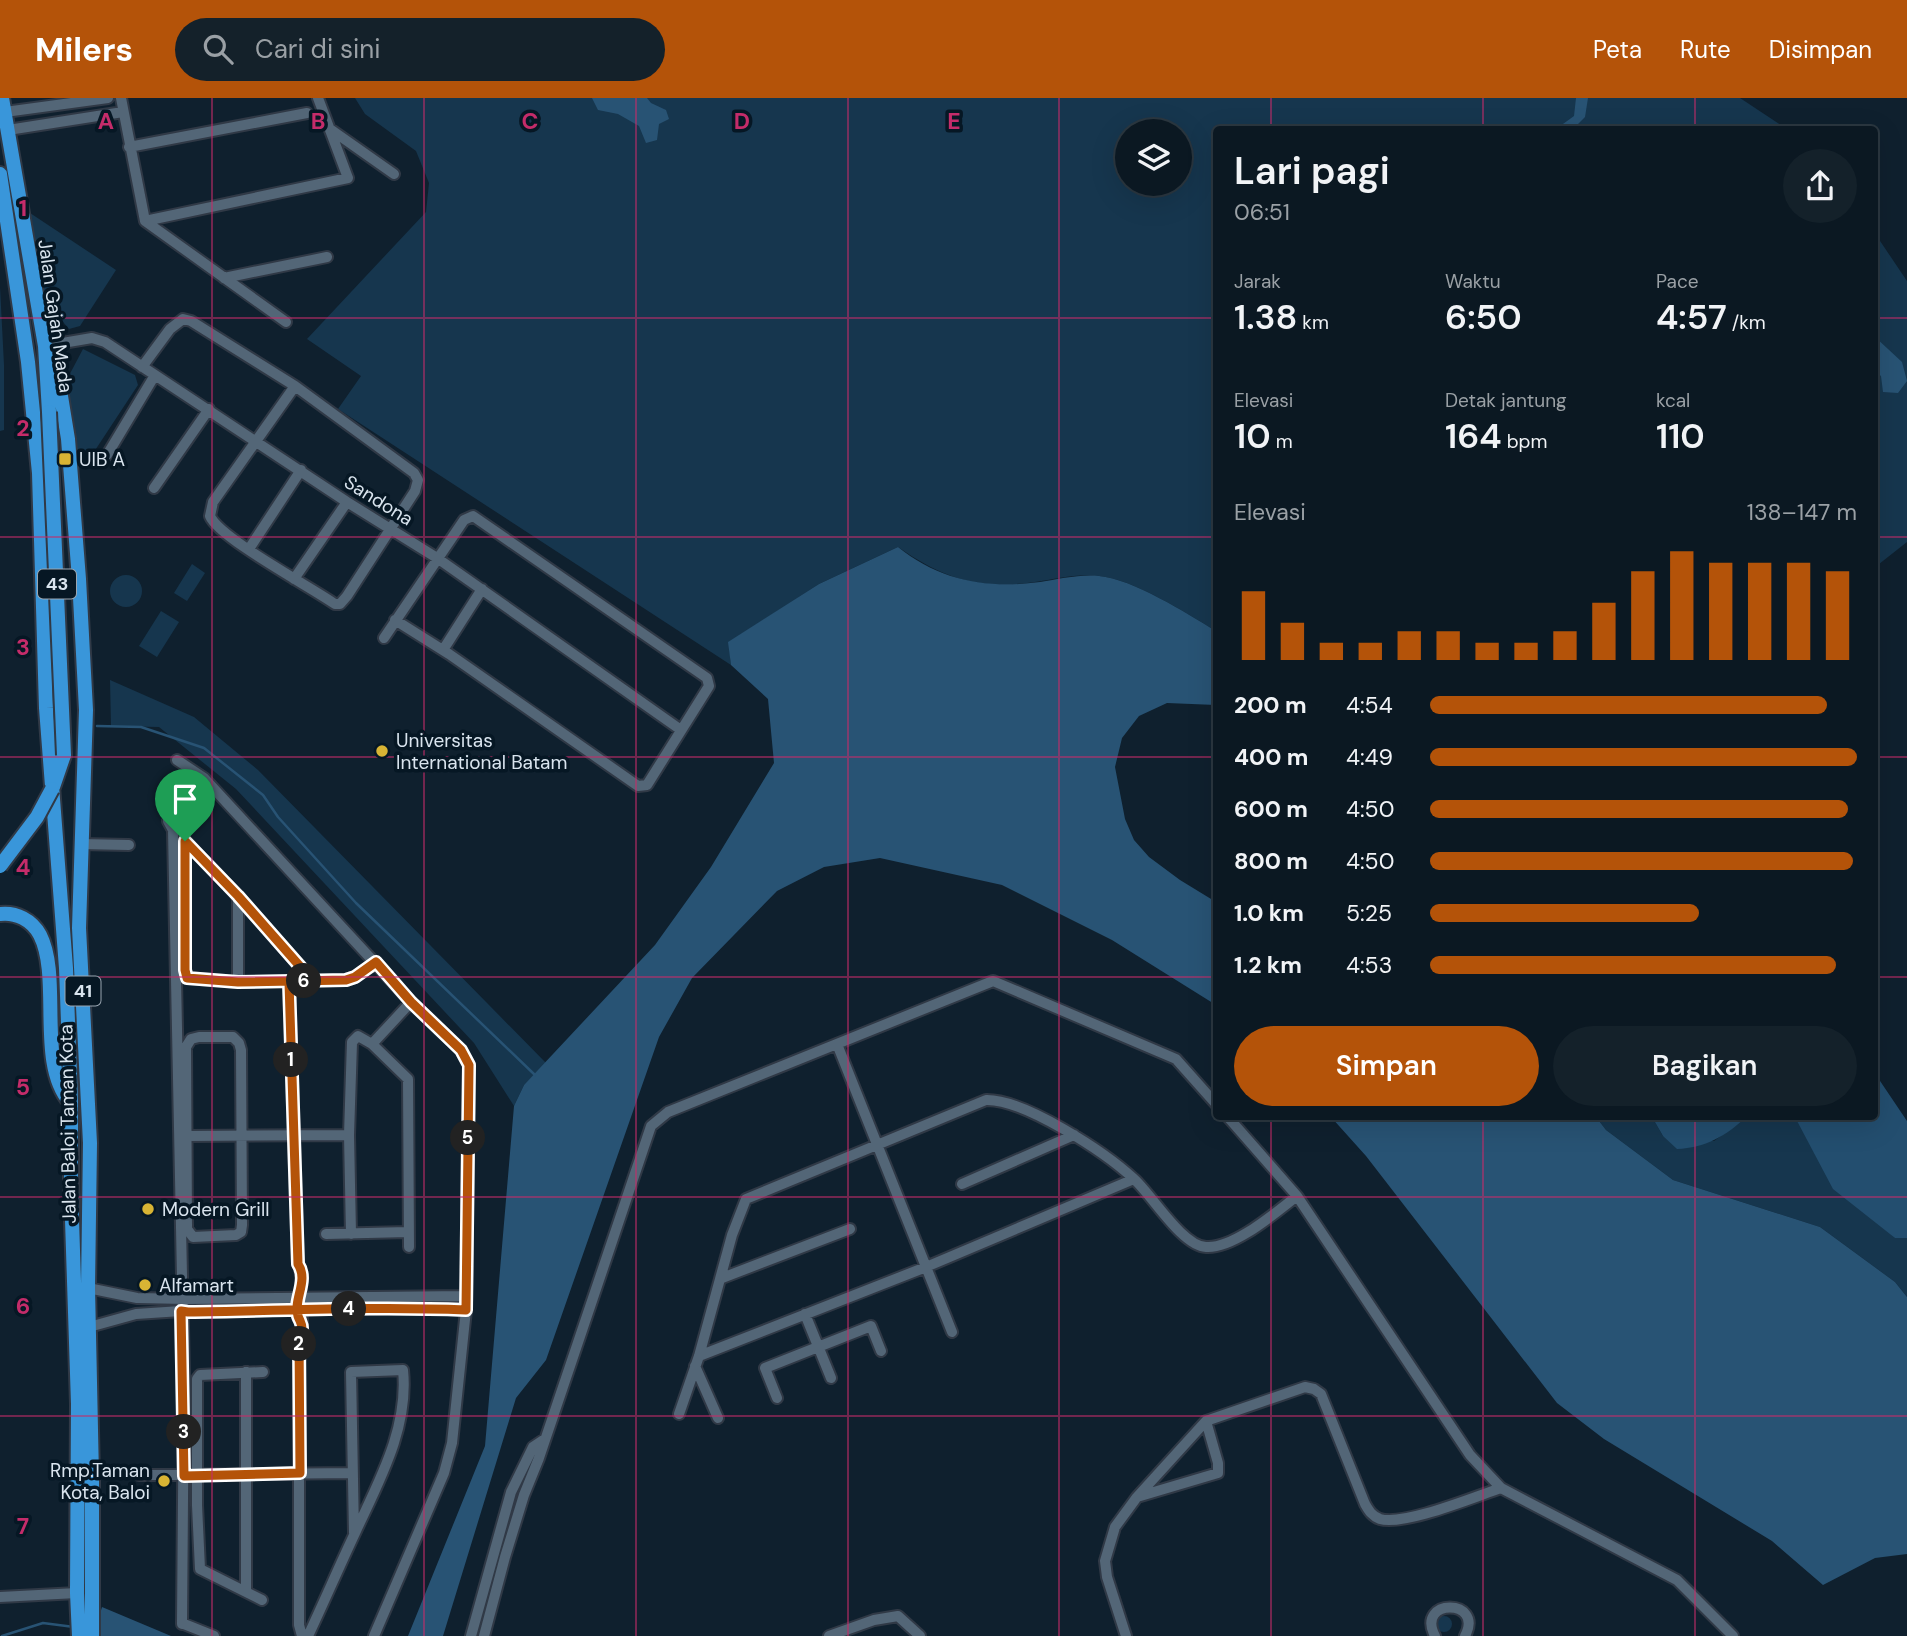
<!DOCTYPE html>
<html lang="id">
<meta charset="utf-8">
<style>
:root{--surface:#0b1822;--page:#14212a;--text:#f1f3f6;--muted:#9aa0a5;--line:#2b3740;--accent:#b45309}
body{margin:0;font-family:"DM Sans",sans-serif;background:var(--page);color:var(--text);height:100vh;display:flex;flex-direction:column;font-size:26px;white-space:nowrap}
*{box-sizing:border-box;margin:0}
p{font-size:23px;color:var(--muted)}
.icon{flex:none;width:38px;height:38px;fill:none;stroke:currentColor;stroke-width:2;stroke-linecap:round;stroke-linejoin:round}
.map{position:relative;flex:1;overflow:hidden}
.sheet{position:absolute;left:1213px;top:28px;width:665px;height:994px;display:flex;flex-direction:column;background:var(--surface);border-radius:7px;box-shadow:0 7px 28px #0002,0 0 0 2px var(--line)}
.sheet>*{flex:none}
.controls{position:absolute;left:1115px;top:21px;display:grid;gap:14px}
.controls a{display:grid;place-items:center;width:77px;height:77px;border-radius:50%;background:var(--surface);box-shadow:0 7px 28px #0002,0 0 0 2px var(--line);font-size:35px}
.pin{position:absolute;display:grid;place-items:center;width:60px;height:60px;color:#fff;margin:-72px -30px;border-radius:50% 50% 50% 0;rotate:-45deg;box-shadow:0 0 7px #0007}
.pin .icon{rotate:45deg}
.km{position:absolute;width:35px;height:35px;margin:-18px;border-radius:50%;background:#222;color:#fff;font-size:19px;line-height:35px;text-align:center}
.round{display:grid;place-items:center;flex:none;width:74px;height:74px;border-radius:37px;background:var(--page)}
.headline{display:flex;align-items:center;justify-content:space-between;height:119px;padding:0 21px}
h1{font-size:38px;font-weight:600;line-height:52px}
.metrics{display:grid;grid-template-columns:repeat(3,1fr);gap:10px;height:119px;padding:7px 21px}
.metrics div{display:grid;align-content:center}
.metrics b{font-size:35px;font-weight:600}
.metrics small{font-size:19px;font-weight:400}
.metrics p{font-size:19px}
.chart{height:196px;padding:14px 21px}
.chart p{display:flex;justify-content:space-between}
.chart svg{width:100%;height:126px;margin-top:7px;stroke:var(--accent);stroke-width:6}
.cta{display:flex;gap:14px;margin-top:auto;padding:14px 21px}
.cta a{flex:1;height:80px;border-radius:42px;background:var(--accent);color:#fff;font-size:28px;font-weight:600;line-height:80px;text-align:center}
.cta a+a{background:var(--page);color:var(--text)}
ul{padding:0 21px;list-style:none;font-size:23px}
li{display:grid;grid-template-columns:112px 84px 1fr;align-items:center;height:52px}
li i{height:18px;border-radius:9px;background:var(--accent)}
header{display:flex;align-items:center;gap:42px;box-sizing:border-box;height:98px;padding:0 35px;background:var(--accent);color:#fff}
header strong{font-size:33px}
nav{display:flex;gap:38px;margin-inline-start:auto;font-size:24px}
.search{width:490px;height:63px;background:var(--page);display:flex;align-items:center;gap:18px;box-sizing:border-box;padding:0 24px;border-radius:38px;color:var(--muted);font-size:26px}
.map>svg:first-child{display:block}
.green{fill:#16364e;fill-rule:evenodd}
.forest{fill:#234e6f}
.water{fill:#285374}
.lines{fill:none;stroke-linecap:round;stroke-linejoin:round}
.stream{stroke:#285374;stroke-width:2.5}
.minor-casing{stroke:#303946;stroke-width:14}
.highway-casing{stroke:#303946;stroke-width:18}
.minor{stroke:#536677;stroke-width:10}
.highway{stroke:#3996da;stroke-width:14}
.highway-bridge-casing{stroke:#303946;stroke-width:18;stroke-linecap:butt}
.highway-bridge{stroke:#3996da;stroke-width:14}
.route-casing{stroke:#fff;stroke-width:14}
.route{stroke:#b45309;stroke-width:9}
.grid{fill:none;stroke:#c42c6a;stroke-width:2;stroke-opacity:0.55}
.poi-dot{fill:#d8b434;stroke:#061724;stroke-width:2.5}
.labels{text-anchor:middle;stroke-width:7;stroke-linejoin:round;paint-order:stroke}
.shield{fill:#061724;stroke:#9aa6b1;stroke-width:2}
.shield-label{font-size:18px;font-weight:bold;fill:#d9e4ee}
.street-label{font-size:19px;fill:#d9e4ee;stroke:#061724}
.poi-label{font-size:19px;fill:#d9e4ee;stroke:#061724;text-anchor:start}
.grid-label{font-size:23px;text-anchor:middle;font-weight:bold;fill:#c42c6a;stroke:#061724;stroke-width:7;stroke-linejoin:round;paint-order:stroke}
</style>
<header>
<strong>Milers</strong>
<div class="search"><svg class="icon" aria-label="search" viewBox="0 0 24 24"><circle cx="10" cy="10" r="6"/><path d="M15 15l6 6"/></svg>Cari di sini</div>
<nav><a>Peta</a><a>Rute</a><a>Disimpan</a></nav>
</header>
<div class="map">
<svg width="1907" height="1538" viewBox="0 0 1907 1538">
<rect width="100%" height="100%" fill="#0f202e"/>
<path class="green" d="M355,0H1740L1787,31L1216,32V533C1186,515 1133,481 1099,478C1078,475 1056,481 1035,484C979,492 944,481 898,449L819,486L729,544L731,567L338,311L361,278L307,241L426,114L429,85L416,53L365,16ZM1127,33H1180V86H1127Z
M27,113L116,172L80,228L69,231L41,198Z
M1874,134L1907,183V444L1874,470Z
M0,189L4,267V332L0,333Z
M83,251L135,277L138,287L88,363L73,353L64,287Z
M192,466L205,475L187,503L174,495Z
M110 493a16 16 0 1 1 32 0a16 16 0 1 1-32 0Z
M161,513L179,524L157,559L139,548Z
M110,582L194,619L258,672L546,965L524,987L514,1008L474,945L236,691L159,629L111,628Z
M1596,1019H1652L1663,1038L1714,1043L1746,1019H1796V1021L1895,1140H1907V1199L1895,1184L1820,1129L1673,1082L1606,1032Z
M1436 1526a8 8 0 1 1 16 0a8 8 0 1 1-16 0Z"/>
<path class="forest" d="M1874,974L1907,1023V1140H1895L1833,1091L1796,1021V1018H1874Z
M1652,1019H1746C1726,1038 1705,1050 1677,1051L1663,1038Z"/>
<path class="water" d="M592,0H647L651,5L666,12L669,21L659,26L657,42L646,45L639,28L618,16L598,12Z
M1576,0H1588L1585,19L1573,31H1556L1574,18Z
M1874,238L1902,264L1907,283L1898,295L1883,294L1881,278L1874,272Z
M898,449C940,483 988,491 1040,484C1059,481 1080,476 1099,478C1133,481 1186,515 1216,533V607L1167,605L1139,618L1122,640L1115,669L1125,721L1134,742L1149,759L1180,782L1216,804V907L1112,842L1002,787L880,760L824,769L777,793L692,880L659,939L546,1262L516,1300L443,1538H408L485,1348L514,1008L524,987L655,847L711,769L774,665L768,601L731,567L728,544L819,486Z
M1331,1019H1596L1606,1032L1673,1082L1820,1129L1895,1184L1907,1199V1456L1875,1460L1823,1487L1772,1443L1604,1341L1557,1305L1366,1058Z
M102,1509L171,1538H99V1519Z"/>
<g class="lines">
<path class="stream" d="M97,628L141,629L204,650L263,697L278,719L356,805L535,977
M2,1538L43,1525L74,1529"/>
<defs>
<path id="minor" d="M121,0L145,123L286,224
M5,14L108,0
M330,31L394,76
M8,32L123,14
M129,49L307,15
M145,123L348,80L318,0
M224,180L327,159
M45,248L92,240L105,244L347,404L437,460L681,632
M142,269L170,231L183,221L191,223L295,288L414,375L418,382L415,393L347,498L340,506H335C311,489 219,440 210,418L213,404L295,288
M107,357L155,277
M154,390L209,311
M249,451L301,372
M294,481L347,404
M384,540L464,422L473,418L707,580L709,588L647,687L638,688L449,556L395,522
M443,552L482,491
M177,662L204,680L411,904L461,952L469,967L466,1212L452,1345L444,1375L374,1538
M168,723L173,732L184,1278L182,1526
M185,743V872L187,880L238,884L346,882L355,879L376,864
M185,743L238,798L312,882
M80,746L129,747
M238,884V798
M289,885L298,1166C305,1177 299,1204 298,1219L302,1221V1234L299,1237V1527L302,1538
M199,939H233L239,945L241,952L242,1127L241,1134L236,1137L193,1139L187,1131L186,949L191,941Z
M372,946L411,904
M837,946L952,1234
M1227,1018L1297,1098L1470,1357L1501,1390L1677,1482L1733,1538
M186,1038L349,1037
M962,1086L1074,1037
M326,1136L408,1134
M351,1136L349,1037L352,944L358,938L372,946L408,981L409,1149
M722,1180L850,1131
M88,1190L137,1200L187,1201L466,1198
M805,1216L831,1280
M89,1229L136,1216L181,1213L424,1210L466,1212
M699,1258L926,1169L1134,1081
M695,1268L718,1320
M246,1274V1493
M777,1300L765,1270L871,1228L881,1253
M679,1316L699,1258L732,1137L746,1101L986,1002C1024,1001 1105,1054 1134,1081C1152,1097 1182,1148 1206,1149C1234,1151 1276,1114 1297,1098
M139,1377L352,1375
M1137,1399L1218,1375V1365L1206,1323
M0,1499L77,1495
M262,1502L200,1471L197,1407V1281L200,1277L263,1274
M184,1526L214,1538
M308,1538C324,1504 339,1469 355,1435C379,1383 409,1330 403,1272L351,1274L354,1435
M471,1538L511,1394L533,1349L545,1341
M484,1538L505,1459L524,1397L539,1360L651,1028L668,1014L993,883L1176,961L1216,1006
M829,1538L874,1522L898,1518L920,1538
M1126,1538L1107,1479L1105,1463L1115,1429L1137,1399L1206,1323L1305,1289L1314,1291L1321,1296L1365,1406C1369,1413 1372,1418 1380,1421C1404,1428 1474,1399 1501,1390
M1435,1538C1415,1500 1485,1500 1465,1538"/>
<path id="highway" d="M2,0L45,248L49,314
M0,76L28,264L39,375L46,610L66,870L71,1005V1091L78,1306L77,1495L79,1538
M47,265L61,298L68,341L79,481L86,612L79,830L90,1045L88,1190L92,1379V1538
M53,689L64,657
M0,816C16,814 32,822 40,837C62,880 36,965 70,1004"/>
</defs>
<use href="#minor" class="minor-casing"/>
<use href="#highway" class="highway-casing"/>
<use href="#minor" class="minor"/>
<use href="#highway" class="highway"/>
<defs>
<path id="highway-bridge" d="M49,314L64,657
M0,768L37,719L52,691"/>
</defs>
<use href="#highway-bridge" class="highway-bridge-casing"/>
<use href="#highway-bridge" class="highway-bridge"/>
</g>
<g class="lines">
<defs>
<path id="route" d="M185,743L238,798L312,882L289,884L298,1166C309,1183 293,1201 298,1218C300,1224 303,1226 302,1234L299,1237L300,1375L184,1378L181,1213L188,1214C280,1213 373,1208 466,1212L469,967L461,952L411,904L376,864L355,879L346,882L238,884L187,880L185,872V743"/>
</defs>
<use href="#route" class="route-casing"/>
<use href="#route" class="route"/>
</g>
<path class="grid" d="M212,0V1538M424,0V1538M636,0V1538M848,0V1538M1059,0V1538M1271,0V32M1483,0V32M1695,0V32M0,220H1216M1874,220H1907M0,439H1216M1874,439H1907M0,659H1216M1874,659H1907M0,879H1216M1874,879H1907M1271,1018V1538M1483,1018V1538M1695,1018V1538M0,1099H1907M0,1318H1907"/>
<g class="poi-dot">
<rect x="58" y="354" width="14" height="14" rx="3.5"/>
<circle cx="382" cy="653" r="7"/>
<circle cx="148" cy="1111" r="7"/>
<circle cx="145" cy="1187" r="7"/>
<circle cx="164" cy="1383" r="7"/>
</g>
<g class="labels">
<g class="shield">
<rect x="38" y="471.5" width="38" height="29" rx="5"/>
<rect x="65.5" y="878.5" width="35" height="29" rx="5"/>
</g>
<g class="shield-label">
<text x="57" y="492">43</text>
<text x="83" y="899">41</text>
</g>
<g class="street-label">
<text transform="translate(56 218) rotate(82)" y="7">Jalan Gajah Mada</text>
<text transform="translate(379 402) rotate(32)" y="7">Sandona</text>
<text transform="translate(67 1026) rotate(-91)" y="7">Jalan Baloi Taman Kota</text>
</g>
<g class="poi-label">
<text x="79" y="368">UIB A</text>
<text x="396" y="649">Universitas<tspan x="396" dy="22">International Batam</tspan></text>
<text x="162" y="1118">Modern Grill</text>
<text x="159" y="1194">Alfamart</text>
<text x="150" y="1379" text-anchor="end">Rmp.Taman<tspan x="150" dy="22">Kota, Baloi</tspan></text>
</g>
</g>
<g class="grid-label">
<text x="106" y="31">A</text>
<text x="318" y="31">B</text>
<text x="530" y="31">C</text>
<text x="742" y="31">D</text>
<text x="954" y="31">E</text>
<text x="23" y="118">1</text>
<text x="23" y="338">2</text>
<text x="23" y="557">3</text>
<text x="23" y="777">4</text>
<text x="23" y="997">5</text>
<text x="23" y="1216">6</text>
<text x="23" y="1436">7</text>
</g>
</svg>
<div class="controls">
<a><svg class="icon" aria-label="layers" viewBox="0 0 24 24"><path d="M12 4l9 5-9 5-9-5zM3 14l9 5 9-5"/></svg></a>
</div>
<div class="pin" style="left:185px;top:743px;background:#1e9e55"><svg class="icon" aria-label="arrive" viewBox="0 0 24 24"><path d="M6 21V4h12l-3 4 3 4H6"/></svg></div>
<b class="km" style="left:291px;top:962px">1</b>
<b class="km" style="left:299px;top:1246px">2</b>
<b class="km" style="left:184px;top:1334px">3</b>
<b class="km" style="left:349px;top:1211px">4</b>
<b class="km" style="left:468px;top:1040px">5</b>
<b class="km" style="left:304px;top:883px">6</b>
<section class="sheet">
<div class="headline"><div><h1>Lari pagi</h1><p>06:51</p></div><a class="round"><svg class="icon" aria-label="share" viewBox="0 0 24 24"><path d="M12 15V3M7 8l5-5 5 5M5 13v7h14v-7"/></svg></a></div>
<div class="metrics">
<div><p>Jarak</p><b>1.38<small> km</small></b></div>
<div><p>Waktu</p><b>6:50</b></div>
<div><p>Pace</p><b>4:57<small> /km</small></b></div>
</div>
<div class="metrics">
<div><p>Elevasi</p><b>10<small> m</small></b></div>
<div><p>Detak jantung</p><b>164<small> bpm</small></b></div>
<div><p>kcal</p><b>110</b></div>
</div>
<div class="chart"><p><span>Elevasi</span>138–147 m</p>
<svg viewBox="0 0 160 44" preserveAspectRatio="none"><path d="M5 44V20M15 44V31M25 44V38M35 44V38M45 44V34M55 44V34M65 44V38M75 44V38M85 44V34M95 44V24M105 44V13M115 44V6M125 44V10M135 44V10M145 44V10M155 44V13"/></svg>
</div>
<ul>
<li><b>200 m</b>4:54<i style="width:93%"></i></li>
<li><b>400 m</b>4:49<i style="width:100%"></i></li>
<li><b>600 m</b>4:50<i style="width:98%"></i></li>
<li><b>800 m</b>4:50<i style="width:99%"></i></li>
<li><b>1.0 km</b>5:25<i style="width:63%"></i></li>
<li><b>1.2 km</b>4:53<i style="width:95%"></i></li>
</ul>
<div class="cta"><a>Simpan</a><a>Bagikan</a></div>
</section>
</div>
